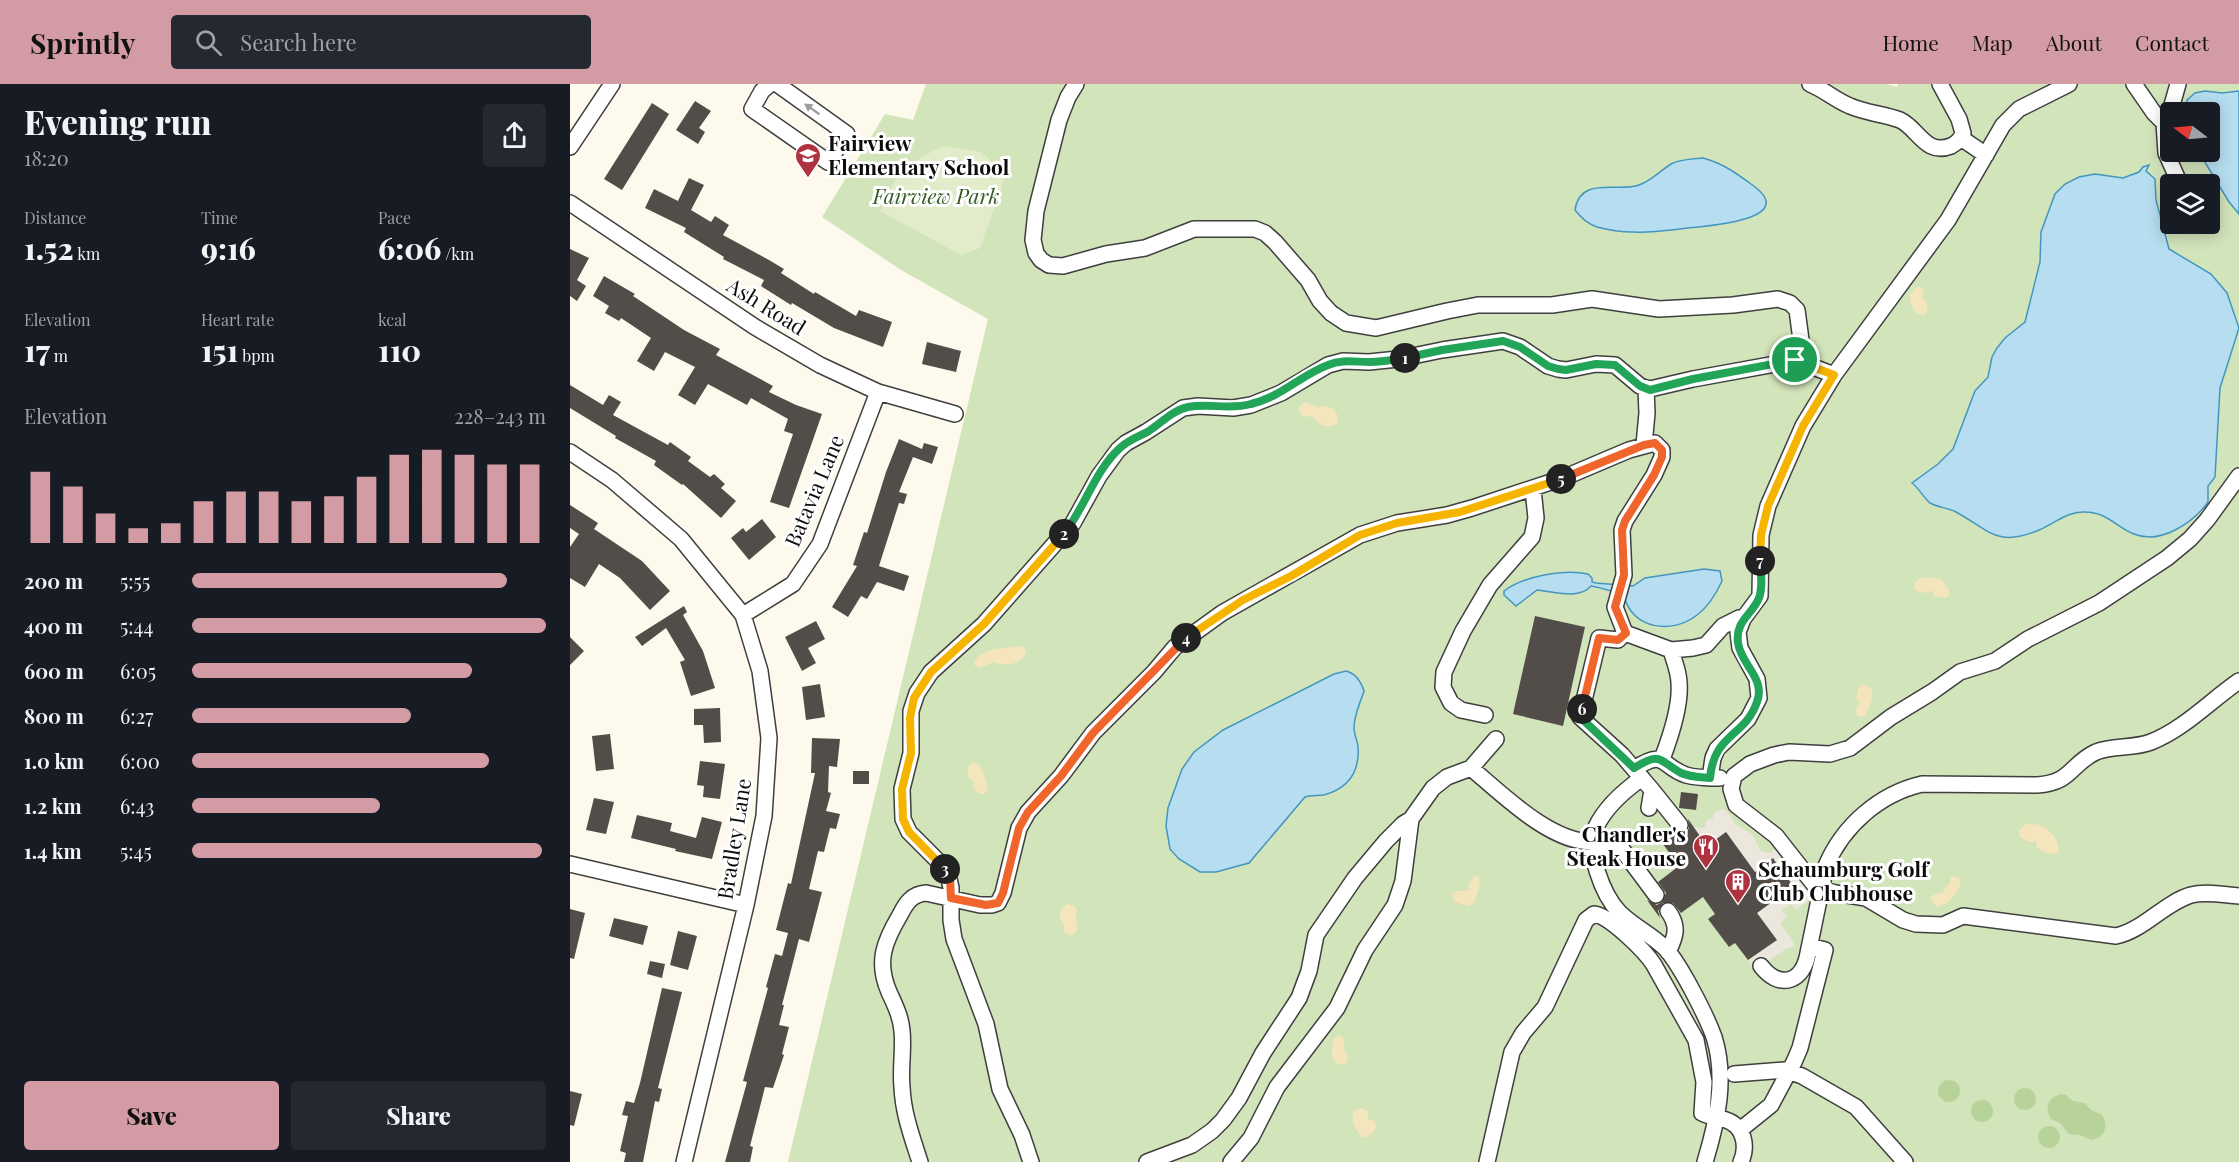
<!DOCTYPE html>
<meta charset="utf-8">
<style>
:root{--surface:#171b24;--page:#242831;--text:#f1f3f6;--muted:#9ea1a6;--accent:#d39ca4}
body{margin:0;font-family:"Playfair Display",serif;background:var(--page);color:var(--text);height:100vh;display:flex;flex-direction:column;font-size:22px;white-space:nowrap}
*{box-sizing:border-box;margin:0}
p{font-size:20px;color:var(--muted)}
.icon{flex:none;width:33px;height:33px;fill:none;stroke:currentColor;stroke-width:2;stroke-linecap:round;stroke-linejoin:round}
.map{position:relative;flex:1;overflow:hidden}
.drawer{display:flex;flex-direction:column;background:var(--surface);width:570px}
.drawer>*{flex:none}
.needle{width:39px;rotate:286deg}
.buttons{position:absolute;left:1590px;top:18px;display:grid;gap:12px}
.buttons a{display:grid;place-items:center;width:60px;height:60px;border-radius:6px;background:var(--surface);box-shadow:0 3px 15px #0003;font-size:30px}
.pin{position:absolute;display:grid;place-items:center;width:51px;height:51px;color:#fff;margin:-26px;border:3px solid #fff;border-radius:50%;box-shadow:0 2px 6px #0007}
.km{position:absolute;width:30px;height:30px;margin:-15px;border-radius:50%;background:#222;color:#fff;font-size:16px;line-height:30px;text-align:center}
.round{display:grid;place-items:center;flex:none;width:63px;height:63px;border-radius:6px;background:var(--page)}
.head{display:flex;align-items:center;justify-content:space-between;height:102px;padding:0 24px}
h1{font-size:33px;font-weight:800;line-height:45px}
.stats{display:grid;grid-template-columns:repeat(3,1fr);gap:9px;height:102px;padding:6px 24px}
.stats div{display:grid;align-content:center}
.stats b{font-size:30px;font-weight:800}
.stats small{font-size:16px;font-weight:400}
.stats p{font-size:16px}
.chart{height:168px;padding:12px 24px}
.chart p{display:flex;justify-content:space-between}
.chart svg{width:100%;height:108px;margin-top:6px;stroke:var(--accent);stroke-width:6}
.primary-button{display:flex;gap:12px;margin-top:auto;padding:12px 24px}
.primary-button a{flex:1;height:69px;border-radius:6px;background:var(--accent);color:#111;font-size:24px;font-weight:800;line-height:69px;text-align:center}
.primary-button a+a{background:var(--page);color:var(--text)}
ul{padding:0 24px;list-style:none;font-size:20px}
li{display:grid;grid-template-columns:96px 72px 1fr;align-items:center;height:45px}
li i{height:15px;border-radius:8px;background:var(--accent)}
header{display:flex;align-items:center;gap:36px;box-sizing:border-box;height:84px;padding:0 30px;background:var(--accent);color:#111}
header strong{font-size:28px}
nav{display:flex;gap:33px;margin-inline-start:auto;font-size:21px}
.search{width:420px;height:54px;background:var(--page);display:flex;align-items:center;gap:15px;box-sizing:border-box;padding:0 21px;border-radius:6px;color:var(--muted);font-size:22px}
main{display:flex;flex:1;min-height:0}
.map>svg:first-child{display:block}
.green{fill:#d2e4ba;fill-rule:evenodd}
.forest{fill:#b8d39a}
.sand{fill:#f4e5bd}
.pitch{fill:#e3ecca}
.plaza{fill:#ece7dd}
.water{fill:#b6def0;stroke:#4496c0;stroke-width:1.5}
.building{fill:#534d49}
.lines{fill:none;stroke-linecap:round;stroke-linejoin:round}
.minor-casing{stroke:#3f3f3f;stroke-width:18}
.minor{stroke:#fff;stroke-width:15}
.oneway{fill:#9e9e9e}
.split-1-casing{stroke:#fff;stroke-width:12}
.split-2-casing{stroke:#fff;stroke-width:12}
.split-3-casing{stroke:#fff;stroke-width:12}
.split-4-casing{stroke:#fff;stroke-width:12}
.split-5-casing{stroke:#fff;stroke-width:12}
.split-6-casing{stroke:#fff;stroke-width:12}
.split-7-casing{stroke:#fff;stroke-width:12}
.split-8-casing{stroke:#fff;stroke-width:12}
.split-1{stroke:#22a559;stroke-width:8}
.split-2{stroke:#22a559;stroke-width:8}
.split-3{stroke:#f5b400;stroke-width:8}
.split-4{stroke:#f0652b;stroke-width:8}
.split-5{stroke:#f5b400;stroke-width:8}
.split-6{stroke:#f0652b;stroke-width:8}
.split-7{stroke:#22a559;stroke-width:8}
.split-8{stroke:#f5b400;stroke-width:8}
.labels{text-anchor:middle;stroke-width:6;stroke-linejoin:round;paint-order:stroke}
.poi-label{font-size:21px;font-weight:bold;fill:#0c0c0c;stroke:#fff;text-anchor:start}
.park-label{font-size:21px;font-style:italic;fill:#335d23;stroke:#fff}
.street-label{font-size:21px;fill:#0c0c0c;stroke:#fff}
</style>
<header>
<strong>Sprintly</strong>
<div class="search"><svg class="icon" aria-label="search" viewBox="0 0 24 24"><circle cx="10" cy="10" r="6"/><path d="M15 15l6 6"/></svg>Search here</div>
<nav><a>Home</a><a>Map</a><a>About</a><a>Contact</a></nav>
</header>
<main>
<section class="drawer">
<div class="head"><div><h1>Evening run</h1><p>18:20</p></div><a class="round"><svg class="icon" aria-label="share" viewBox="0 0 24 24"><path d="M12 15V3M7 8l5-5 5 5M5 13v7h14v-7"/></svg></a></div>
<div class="stats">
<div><p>Distance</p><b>1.52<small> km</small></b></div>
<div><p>Time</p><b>9:16</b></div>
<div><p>Pace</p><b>6:06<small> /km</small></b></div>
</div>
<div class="stats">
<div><p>Elevation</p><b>17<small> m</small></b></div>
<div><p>Heart rate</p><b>151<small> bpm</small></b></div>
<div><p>kcal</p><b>110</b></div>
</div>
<div class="chart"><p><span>Elevation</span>228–243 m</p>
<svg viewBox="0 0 160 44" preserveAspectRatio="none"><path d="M5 44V15M15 44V21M25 44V32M35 44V38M45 44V36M55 44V27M65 44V23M75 44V23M85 44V27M95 44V25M105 44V17M115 44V8M125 44V6M135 44V8M145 44V12M155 44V12"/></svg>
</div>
<ul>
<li><b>200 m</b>5:55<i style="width:89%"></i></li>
<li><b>400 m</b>5:44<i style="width:100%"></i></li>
<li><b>600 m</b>6:05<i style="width:79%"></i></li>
<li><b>800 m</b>6:27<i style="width:62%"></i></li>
<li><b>1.0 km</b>6:00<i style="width:84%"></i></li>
<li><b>1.2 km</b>6:43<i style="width:53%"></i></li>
<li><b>1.4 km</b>5:45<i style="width:99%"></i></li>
</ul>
<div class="primary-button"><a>Save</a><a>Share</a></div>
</section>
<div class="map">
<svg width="1669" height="1078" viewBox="0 0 1669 1078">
<rect width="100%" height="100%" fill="#fdf9ec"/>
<path class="green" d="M356,0H1317L1327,3L1328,0H1669V1078H218L418,235L331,186L252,133L315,30L343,36ZM1600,28H1640V68H1600ZM1600,100H1640V140H1600Z"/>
<path class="forest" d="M1368 1007a11 11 0 1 1 22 0a11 11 0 1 1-22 0Z
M1444 1015a11 11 0 1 1 22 0a11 11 0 1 1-22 0Z
M1491,1010L1496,1011L1503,1017L1515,1019L1521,1026L1532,1031C1537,1039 1537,1046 1530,1053L1521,1056L1510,1051L1499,1050L1490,1039L1481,1035C1474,1024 1478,1013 1491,1010Z
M1401 1027a11 11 0 1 1 22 0a11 11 0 1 1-22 0Z
M1468 1053a11 11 0 1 1 22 0a11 11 0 1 1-22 0Z"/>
<path class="sand" d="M1348,202L1352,204L1354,209L1352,214L1356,217L1358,227L1354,231C1343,231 1340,220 1340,210Z
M735,318L749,323L755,322L763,325L768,332V339C758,347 747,339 741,332L733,333L728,324Z
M1353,493L1371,495L1379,506V511L1376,514L1364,512L1362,506L1357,509L1346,507L1344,504L1345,498Z
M449,562L454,563L456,568C452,581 434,583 423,578L410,584L404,581C407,563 434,565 449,562Z
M1293,600L1302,605V616L1296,631L1291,633L1287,631L1286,624L1290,619L1286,615L1288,605Z
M403,678L410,681L417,699V707L414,710H410C403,706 404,703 403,697L398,693V683Z
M1456,739C1460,740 1466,740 1470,741C1488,747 1502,784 1467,764L1466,757L1459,758L1450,753L1449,747Z
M906,791L909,792L910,800L905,818L898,822L885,818L882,810L888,807H898L899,799Z
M1381,792L1388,793L1391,798C1388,808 1378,822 1367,823L1362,817L1361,813L1365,810L1373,809L1375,804L1380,799Z
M498,820L504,822L507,827L505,834C509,841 508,848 501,852L494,848V841L489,833L492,824Z
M769,951L775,955L773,965L778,971L776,979L773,981L766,979L762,971L763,955Z
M791,1024L798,1027V1035L804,1037L806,1043L804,1048L797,1053H792C785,1045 780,1037 784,1027Z"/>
<path class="pitch" d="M373,62L411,68L436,91L410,164L391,171L310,127C328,86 334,82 373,62Z"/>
<path class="plaza" d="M1150,725L1157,727L1166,741L1182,750L1191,767L1200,769L1210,763L1243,809L1242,814L1226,826L1221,820L1212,826L1217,833L1210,839L1225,861L1221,864H1217L1186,886L1178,876L1206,856L1187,829L1223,802L1218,795L1222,791L1213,779L1208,782L1203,775L1171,799L1164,789L1178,779L1156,748L1137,762L1123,743L1135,744L1137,736L1143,734L1145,728L1150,727Z"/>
<path class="water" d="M1635,7L1652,9L1669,7V130L1659,118L1633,75L1632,68H1640V28H1616L1617,16L1625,9Z
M1133,74C1152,79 1166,89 1181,100C1233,136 1136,142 1118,144C1100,146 1081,149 1063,148C1051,148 1038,146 1027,143C1018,140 1011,134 1005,126C1010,91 1049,109 1069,101C1081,97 1090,87 1101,80C1110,75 1123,75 1133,74Z
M1579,81L1576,87L1585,95L1586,116L1599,165L1641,190L1657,209L1669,244L1650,304L1645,393L1638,402V418C1623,439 1590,461 1564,450C1546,443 1537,428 1515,428C1497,427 1484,440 1469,446C1427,464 1419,446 1386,428C1378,424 1367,423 1360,419C1353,413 1349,404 1342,399L1368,380L1383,365L1405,307L1418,293L1422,273L1427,264L1435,254L1455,238L1470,178L1471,148L1485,110L1495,100L1509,93L1525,90L1553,94L1569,88L1573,83Z
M1134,485L1150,487L1152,497C1146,510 1138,523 1127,531C1102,551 1062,545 1054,512C1043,507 1032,504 1021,502C1009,516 984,508 967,506L946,522L934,511V507C953,492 995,485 1018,490L1022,494V498L1026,499L1063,502L1075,494Z
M776,587C785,589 791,598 794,607C790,620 784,630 784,644C784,650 787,656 788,662C790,688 779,704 754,711C747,712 741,711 735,713L679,779L646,788H630L609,775L600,765L596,742L598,724L612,685L624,668L653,646L764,590Z"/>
<path class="building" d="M125,17L141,27L129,44L135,48L128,60L106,46Z
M82,19L99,30L52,106L34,95Z
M119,94L134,101L121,126L141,138L145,132L159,141L153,151L199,176L214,185L211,189L244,210L245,208L286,232L289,226L322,238L313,263L264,244L222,219L221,221L191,202L194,196L153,175L154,173L114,148L116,144L75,124L84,105L108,117Z
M0,165L19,174L7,196L16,202L7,217L0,212Z
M34,192L65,210L63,212L114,246L150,265L146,271L203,302L199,308L226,321L252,330L219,424L200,418L223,350L214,347L218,335L181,314L177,321L138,300L125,321L108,311L125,283L95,268L84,287L67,277L81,254L51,234L49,237L35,229L39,222L23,212Z
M357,258L391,267L386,288L352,280Z
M0,301L33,321L39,311L51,318L43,331L98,361L100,358L121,373L118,377L140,393L144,390L155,400L151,404L166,417L151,434L113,400L112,401L84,381L86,377L45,354L46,352L0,324Z
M329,355L352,365L354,359L368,363L362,380L343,373L329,408L337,410L334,420L329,419L309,482L339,492L334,507L307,498L297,515L291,512L278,533L262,523L287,482L283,481L294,448L297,449L316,388Z
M0,421L28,439L24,445L72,477L100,507L80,526L50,494L29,480L15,503L0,494V463L9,450L0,444Z
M192,435L206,453L179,476L161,454L173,444L176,448Z
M114,522L117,528L113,531L133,567L145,604L121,612L110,578L115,576L96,544L72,562L65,553Z
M965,532L1015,543L993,642L943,630Z
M246,537L255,555L238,564L246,579L232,587L215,553Z
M0,553L14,567L0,581Z
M250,600L255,633L236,636L232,603Z
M150,624L151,658L134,659L133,641H124V625Z
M40,650L44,685L26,687L22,652Z
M242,654L270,655L267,683L259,682L258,708L261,709L256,727L270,730L266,745L260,744L254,768L248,767L239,805L252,808L239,858L229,855L212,921H214L209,941L219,943L212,970L214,971L203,1004L195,1003L180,1062L183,1063L180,1078H155L177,998L173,997L198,904L196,903L205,870L212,872L218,849L206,846L218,799L221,800L245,689H241Z
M130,677L155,680L150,715L133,713L134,702L127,701Z
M283,687H299V700H283Z
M1111,708L1128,710L1126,726L1109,724Z
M24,714L44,718L36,750L16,746Z
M67,731L102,739L100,747L126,754L132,733L152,738L142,775L105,767L106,765L61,754Z
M1118,735L1137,762L1156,748L1185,788L1203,774L1208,782L1212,779L1222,792L1218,795L1224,802L1187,829L1207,856L1178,876L1165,859L1159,863L1138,835L1145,830L1133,813L1111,829L1103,819H1093L1088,827L1090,834L1077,816L1087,821L1092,818L1096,809L1088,798L1109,782L1090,756L1102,747L1107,750L1116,749L1119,744Z
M0,825L15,829L4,875L0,874Z
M44,834L78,842L73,861L39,852Z
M108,847L127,852L118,886L100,881Z
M80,877L95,880L92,894L77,890Z
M92,904L112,908L88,1004L92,1005L89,1018L85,1017L73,1078H54L56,1069L50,1067L58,1032L52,1031L56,1017L64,1019L70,999Z
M0,1007L12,1010L4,1042L0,1041Z"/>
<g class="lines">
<defs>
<path id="minor" d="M200,0L192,7L182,25L258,78L277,50L207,0
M1240,0C1255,6 1265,16 1280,22C1296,29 1314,30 1330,36C1348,44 1355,72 1381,62C1387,59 1391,55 1393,49L1389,35L1370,0
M1564,0L1584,29L1594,39
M1608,0L1602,21L1594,39L1596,69L1610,100
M1391,54L1416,71
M0,63L42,0
M0,119L185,243L250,281L308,308L385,330
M1607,141L1608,140
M1225,276L1264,291
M1074,361L1077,329L1076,305
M0,368L42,396L111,455L173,531L190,587L199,654L194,732L176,821L114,1078
M1669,392L1637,436L1620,455L1597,474L1529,519L1458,555L1425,577L1390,588L1362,608L1321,633L1280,664L1260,670L1219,668L1204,671L1180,680L1164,692L1161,705L1166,721L1206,752L1246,803L1265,809L1296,814L1333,836L1346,840L1373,841L1393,832L1546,852C1574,846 1594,819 1621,811C1636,807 1654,811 1669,812
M173,531L223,500L250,460L308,308
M1055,549L1048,556L1029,554L1010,633L1052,671L1082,706L1079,724
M1055,549L1101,566L1123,564L1136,561L1153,542L1169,534L1173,535
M915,631L891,626L881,619L873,603L874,588L893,547L920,501L962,453L966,434L963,405
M1092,675C1100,654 1111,622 1109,599C1109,588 1104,577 1101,566
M901,684C933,711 981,759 1023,758
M1064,685C1096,664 1090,682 1116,691C1126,694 1139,694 1150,694
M1072,694C1055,706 1035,724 1026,743C1015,766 1033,811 1049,828C1063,842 1082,851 1096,865C1111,882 1136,931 1144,953C1157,994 1147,1038 1135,1078
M1140,694L1143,674L1147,665L1178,635L1189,614L1187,595L1170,564L1168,548L1173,535L1190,512L1191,451L1198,422L1233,342L1264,291L1378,136L1433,41L1449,25L1499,0
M1082,706L1110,741
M1024,762L1046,761L1051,764L1086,811
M0,780L176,821
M1098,868C1106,852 1109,842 1098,827
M1191,882C1208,904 1230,900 1237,874L1256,782C1273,742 1309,710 1352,700L1467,701C1502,699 1500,680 1526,668C1543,661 1563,665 1581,658C1614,645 1640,617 1669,597
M1164,990L1215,986L1232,992L1286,1023L1335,1078
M1170,1046L1201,1021L1224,978L1230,964L1255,866L1240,862
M350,1078C342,1053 333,1029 332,1003C330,984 334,966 332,947C331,933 325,921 319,908C306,878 314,858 330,831C336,819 342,810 356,809L410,821H422L428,819L433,809L449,744L458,728L491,692L523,649L584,588L605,563L652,529L790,451L827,439L877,431L902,424L993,394L1059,366L1085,359L1092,366V373L1084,391L1055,437L1052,446L1054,491L1045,523L1055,549
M461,1078L452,1051L430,1005L416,940L384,855L381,836V804L378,790L372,781L339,748L333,735L332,705L341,669V627L347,609L361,588L414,540L503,439L529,392L548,366L556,359L576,348L613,324L628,322L663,324L681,321L711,309L758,281L773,277L799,278L828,275L872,266L933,257L950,263L978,282L988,285L996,286L1026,280L1045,281L1070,302L1080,305L1123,295L1222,277L1228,273L1231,256L1227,226L1220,219L1208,215L1163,221L1089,225L1022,215L982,221H908L877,227L806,244L776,239L761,229L750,217L738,196L705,158L695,149L685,145H624L575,164L536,170L493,182L479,181L471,176L466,169L463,156L466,127L489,36L498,13L506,0
M577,1078L622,1061L642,1047L653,1036L669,1014L693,969L729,914L739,887L746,851L785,794L816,757L833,740L841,735L863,704L877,693L901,684L926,655
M661,1078L681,1054L707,1003L767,924L795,866L825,821L833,797L841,735
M917,1078L942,968L953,949L975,923L1016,836L1024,830C1040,832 1076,868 1084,881L1126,956L1134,998L1132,1029C1139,1033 1148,1033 1156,1036C1174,1042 1178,1062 1171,1078"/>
</defs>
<use href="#minor" class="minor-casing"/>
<use href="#minor" class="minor"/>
</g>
<defs><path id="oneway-solid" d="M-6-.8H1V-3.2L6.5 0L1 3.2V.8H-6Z" transform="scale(1.5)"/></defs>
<use class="oneway" href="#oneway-solid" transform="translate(242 25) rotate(-145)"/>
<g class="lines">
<defs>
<path id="split-1" d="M835,274L872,266L933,257L950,263L978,282L988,285L996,286L1026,280L1045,281L1070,302L1080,306L1123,295L1225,276"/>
<path id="split-2" d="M494,450C515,423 525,386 551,363C560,355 570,352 579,347C591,339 603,326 618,323C639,319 660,326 681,320C711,313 731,291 758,281C772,275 785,278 799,278C811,278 823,276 835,274"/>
<path id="split-3" d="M375,785L339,748L333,735L332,705L341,669L340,634L344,614L361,588L414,540L494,450"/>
<path id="split-4" d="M375,785L380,795L381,814L416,821L428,819L433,809L449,744L458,728L491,692L523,649L616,554"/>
<path id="split-5" d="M616,554L673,516L721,492L790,451L827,439L890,428L991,395"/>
<path id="split-6" d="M991,395L1074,361L1085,359L1092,366V373L1084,391L1055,437L1052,446L1054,491L1045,523L1056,549L1048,556L1029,554L1012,625"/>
<path id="split-7" d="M1012,625L1010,633L1064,684C1091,667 1088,676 1111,689C1120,693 1131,693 1140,694C1144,649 1175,653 1187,618C1196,594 1171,581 1168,559C1165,537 1182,531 1189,514C1193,503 1191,489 1190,477"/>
<path id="split-8" d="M1190,477L1191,451L1198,422L1233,342L1264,291L1225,276"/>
</defs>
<use href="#split-1" class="split-1-casing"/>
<use href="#split-2" class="split-2-casing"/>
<use href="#split-3" class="split-3-casing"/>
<use href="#split-4" class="split-4-casing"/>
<use href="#split-5" class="split-5-casing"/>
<use href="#split-6" class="split-6-casing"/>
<use href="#split-7" class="split-7-casing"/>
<use href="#split-8" class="split-8-casing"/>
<use href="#split-1" class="split-1"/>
<use href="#split-2" class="split-2"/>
<use href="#split-3" class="split-3"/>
<use href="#split-4" class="split-4"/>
<use href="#split-5" class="split-5"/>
<use href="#split-6" class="split-6"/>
<use href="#split-7" class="split-7"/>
<use href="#split-8" class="split-8"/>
</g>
<defs>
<symbol id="school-pin" viewBox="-11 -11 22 30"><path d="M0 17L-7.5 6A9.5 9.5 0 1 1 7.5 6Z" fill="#ae3240" stroke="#fff"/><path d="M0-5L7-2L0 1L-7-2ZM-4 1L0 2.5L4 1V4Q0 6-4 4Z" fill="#fff"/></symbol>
<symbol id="restaurant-pin" viewBox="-11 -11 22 30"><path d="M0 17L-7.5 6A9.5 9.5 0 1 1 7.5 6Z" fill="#ae3240" stroke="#fff"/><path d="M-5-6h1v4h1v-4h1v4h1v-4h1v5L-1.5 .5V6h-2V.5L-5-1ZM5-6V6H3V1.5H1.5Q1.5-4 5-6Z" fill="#fff"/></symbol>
<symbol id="building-pin" viewBox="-11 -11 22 30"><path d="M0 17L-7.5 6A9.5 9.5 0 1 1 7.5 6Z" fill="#ae3240" stroke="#fff"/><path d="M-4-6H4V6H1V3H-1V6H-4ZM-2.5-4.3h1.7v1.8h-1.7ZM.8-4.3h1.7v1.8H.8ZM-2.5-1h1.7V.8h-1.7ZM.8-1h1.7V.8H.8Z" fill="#fff"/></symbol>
</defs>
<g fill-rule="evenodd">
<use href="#school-pin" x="223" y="57" width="30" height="40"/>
<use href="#restaurant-pin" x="1121" y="748" width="30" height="40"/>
<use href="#building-pin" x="1153" y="783" width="30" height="40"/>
</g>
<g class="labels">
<g class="poi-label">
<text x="258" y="67">Fairview<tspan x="258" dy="24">Elementary School</tspan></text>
<text x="1116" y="758" text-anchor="end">Chandler's<tspan x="1116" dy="24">Steak House</tspan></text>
<text x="1188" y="793">Schaumburg Golf<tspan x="1188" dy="24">Club Clubhouse</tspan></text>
</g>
<g class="park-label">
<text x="366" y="120">Fairview Park</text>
</g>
<g class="street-label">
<text transform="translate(196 223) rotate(32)" y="7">Ash Road</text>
<text transform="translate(245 407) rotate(-67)" y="7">Batavia Lane</text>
<text transform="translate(165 755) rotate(-81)" y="7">Bradley Lane</text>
</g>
</g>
</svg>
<div class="buttons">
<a><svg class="needle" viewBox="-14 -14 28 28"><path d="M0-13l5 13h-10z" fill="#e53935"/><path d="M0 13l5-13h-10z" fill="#9ea1a6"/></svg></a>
<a><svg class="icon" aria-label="layers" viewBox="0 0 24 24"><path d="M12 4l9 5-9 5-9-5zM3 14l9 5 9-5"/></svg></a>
</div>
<div class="pin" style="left:1225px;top:276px;background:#1e9e55"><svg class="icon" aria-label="arrive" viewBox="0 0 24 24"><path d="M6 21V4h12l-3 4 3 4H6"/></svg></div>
<b class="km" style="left:835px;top:274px">1</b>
<b class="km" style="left:494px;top:450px">2</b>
<b class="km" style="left:375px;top:785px">3</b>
<b class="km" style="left:616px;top:554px">4</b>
<b class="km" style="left:991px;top:395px">5</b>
<b class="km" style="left:1012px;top:625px">6</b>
<b class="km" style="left:1190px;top:477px">7</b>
</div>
</main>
